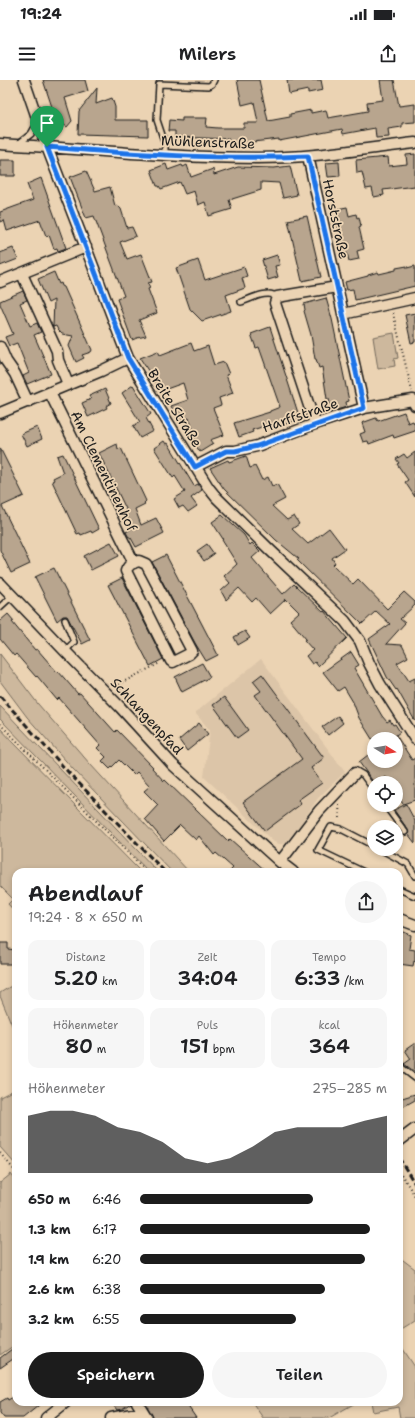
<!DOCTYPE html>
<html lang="de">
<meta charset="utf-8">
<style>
:root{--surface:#fff;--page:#f6f6f6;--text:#202124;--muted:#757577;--accent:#1c1c1c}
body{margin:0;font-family:"Shantell Sans",sans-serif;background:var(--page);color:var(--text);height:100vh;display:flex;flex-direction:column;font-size:15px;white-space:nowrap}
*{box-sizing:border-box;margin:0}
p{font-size:13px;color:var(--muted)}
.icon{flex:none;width:22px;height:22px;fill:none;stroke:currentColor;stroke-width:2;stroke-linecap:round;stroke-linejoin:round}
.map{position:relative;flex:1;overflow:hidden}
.side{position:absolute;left:12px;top:788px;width:391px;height:538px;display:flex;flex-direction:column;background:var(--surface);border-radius:12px;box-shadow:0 2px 6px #0003}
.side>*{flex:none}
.needle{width:26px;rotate:101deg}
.fabs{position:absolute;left:367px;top:652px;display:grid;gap:8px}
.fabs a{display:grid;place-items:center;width:36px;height:36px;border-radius:50%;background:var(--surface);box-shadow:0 2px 6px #0003;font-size:20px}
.pin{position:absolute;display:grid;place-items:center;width:34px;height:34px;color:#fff;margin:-41px -17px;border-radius:50% 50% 50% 0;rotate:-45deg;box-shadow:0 0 4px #0007}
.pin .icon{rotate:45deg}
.round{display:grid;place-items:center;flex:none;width:42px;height:42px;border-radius:21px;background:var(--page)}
.overview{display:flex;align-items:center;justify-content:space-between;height:68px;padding:0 16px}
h1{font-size:22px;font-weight:600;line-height:30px}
.stats{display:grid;grid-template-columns:repeat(3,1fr);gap:6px;height:68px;padding:4px 16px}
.stats div{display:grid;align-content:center;border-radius:10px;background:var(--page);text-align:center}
.stats b{font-size:20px;font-weight:600}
.stats small{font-size:11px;font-weight:400}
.stats p{font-size:11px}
.chart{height:112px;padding:8px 16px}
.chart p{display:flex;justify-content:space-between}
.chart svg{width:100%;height:72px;margin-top:4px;fill:var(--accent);opacity:.7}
.cta{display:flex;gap:8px;margin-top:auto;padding:8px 16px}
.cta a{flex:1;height:46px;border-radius:24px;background:var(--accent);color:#fff;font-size:16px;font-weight:600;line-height:46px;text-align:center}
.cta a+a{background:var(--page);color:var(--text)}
ul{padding:0 16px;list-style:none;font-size:13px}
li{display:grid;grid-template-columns:64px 48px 1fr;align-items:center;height:30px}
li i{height:10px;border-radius:5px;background:var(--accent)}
.status{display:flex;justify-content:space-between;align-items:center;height:28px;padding:0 20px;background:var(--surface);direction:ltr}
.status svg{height:11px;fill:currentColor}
header{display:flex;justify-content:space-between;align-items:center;height:52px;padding:0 16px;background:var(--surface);font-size:18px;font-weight:600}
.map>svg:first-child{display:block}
.built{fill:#dcc5a8}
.green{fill:#cdb89d;stroke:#746a5c}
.building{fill:#b8a58e;stroke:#1c1c1c}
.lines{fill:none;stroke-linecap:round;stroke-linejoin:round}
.service-casing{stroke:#1c1c1c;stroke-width:8}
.minor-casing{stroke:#1c1c1c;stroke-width:13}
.path{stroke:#1c1c1c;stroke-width:2;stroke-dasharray:1 3;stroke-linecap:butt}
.service{stroke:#ebd3b3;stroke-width:5}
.minor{stroke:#ebd3b3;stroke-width:10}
.rail{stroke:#1c1c1c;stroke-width:3;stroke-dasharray:6 3;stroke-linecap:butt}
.route-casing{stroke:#fff;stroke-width:8}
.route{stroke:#1a73e8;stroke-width:5}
.labels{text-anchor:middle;stroke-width:3.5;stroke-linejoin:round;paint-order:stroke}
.street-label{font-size:14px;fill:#1c1c1c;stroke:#ebd3b3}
</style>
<div class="status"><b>19:24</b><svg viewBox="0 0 49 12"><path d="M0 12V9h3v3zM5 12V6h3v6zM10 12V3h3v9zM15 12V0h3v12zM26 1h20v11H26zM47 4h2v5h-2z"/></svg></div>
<header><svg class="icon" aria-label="menu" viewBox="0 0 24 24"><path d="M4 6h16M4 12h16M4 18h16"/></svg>Milers<svg class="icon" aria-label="share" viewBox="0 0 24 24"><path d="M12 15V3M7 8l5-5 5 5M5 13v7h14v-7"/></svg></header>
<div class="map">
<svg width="415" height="1338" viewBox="0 0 415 1338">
<rect width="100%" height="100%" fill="#ebd3b3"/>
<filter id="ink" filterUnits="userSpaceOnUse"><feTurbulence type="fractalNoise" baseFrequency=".025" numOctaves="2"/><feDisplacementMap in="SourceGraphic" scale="8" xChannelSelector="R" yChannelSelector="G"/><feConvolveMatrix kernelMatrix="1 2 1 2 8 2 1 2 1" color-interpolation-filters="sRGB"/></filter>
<g filter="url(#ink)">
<path class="built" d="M261,579L345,692L318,718L300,745L284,764H279L274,762L204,697L210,650L195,633Z"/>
<path class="green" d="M394,253L398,278L394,279L395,286L378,289L373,257Z
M0,574L38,624L90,684L189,792H172L73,689L27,637L0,601Z
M0,626L158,792H149L0,639Z
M0,648L13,662L141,792H16V833L8,824L13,819L0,806Z
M16,903V955L0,916V913Z
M16,1009V1085L0,1067V1017Z
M11,1094L16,1101V1264L0,1275V1103Z
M399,1177L415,1189V1240L399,1250Z
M399,1263L415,1287V1338H400L398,1327L373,1332L371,1322H399Z
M252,1322H357L329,1338H263Z"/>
<path class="building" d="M43,0H85L88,11L65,18L72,41L67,47L56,39Z
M237,0H259L268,41L290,37V34L311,30V33L326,30L328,38L368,31L367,22L383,20L380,0H394L399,26L415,24V42L402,43V47L388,49L389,57L376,58L375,48L343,54L342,49L279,61V59L244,63H230L229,59L175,57V51H168L169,40L182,41V38H207L206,47L218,48H244V43H258L254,22L242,25Z
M287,0H321L323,10L308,13V10L289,14Z
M97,8L96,24L112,18L115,27V40H148V56L78,54L79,31Z
M415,74V106L383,110L384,115L374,117L372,108L366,109L362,92L357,93L356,80L388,77L389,86L407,84L406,75Z
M0,80H15V96H0Z
M339,82L340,96L328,97L326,83Z
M166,84L168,90L182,85L183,87L187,85L191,97L213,89L214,95L238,87L274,88L290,86L297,115L283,118L279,103L261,102V110L229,120L232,129L209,136L205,122L198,125L194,111L185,114L180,102L161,109L159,106H157L151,90Z
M86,91L95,111L110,107L115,126L117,125L121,129L127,148L132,147L136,156L120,162L127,179L141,174L152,202L148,203L150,208L148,209L157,233L139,240L146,256L137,258L132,260L117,219L124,216L94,136L86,138L70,97Z
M41,98L66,168L58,171L57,168L54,169L49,155L46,156L40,140L7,151L4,140L0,142V132L33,120L27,104Z
M347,127L349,136L356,134L357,138L359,137L361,146L359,147L364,169L357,171L359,179L349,181L347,173H345L337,143V139L339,138L337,129Z
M307,136L321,197L302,201L288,140Z
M13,168L18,179L0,186V173Z
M277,175L280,185L275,186L278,197L268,200L262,180Z
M198,180L205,200L244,187L247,196L242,198L245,208L226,215L231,231L202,241L190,229L176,188Z
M407,186V188L415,186V206L355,220L353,209L347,210L345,202L368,196V195L378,192L379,194L396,190V188Z
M54,192L59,204L61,203L62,206L64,207L92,270L91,272L82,275L84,278L76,282L69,266L73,256L62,254L58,250L56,246L53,247L54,220L48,223L38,199Z
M23,211L27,220L20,223L30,246L37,243L41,252L34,255L51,294L27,304L23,296L29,293L17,263L9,266L5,257L13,254L0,224V221Z
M326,218L332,239L349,321L346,322L347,327L336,330L334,325H330L329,319H327L322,287L319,288L316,279H315L311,255L304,231L305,230L304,224Z
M415,233V262L411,263L405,235Z
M270,247L300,339L274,348L272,344L252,350L253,352L239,357L234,343L270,332V331L280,327L259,267L256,268L251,254Z
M191,263L194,271L208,266L214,285L224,282L229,294L226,295L233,313L219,318L221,325L213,328L224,355L210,360L213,364L200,372L192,360L196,358L189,338L179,342L171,326L188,320L183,303L161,311L140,278L158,271L160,275Z
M133,305L151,334L146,338L153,351L140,358L133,346L140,342L122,313Z
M105,309L111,323L106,326L107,328L88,337L82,323L91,319L89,316Z
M404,332L408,343L413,341L415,345V351L394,358L393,355L369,364L368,361L363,362L360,354L365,352L362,343L376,338L378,341Z
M37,347L42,359L27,366L21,354Z
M164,361L166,364L168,363L194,406L198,404L202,410L191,418L197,426L188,432L183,426L179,428L174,419L185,412L175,396L173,398L154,368Z
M117,364L118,369L121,368L146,421L144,423L145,424L135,429L141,445L156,438L164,453L136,467L131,458L128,456L126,452L132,448L125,431L126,429L99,373Z
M0,368L24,416L2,426L30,484L11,493L0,470Z
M415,372V417L405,402L408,400L397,384L399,383L396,379L404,374L407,378Z
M63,374L99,449L92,453L91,451L81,455L80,453L77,454L52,401L54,400L53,398L63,393L57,376Z
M246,376L250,388L255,386L262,400L268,397L272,406L277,404L285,419L272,426L287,440L294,436L299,444L292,449L308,464L329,448L345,469L332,478L335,483L333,485L353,504L358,499L387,529L404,512L415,522V525L400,539L405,543L386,564L402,565L408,577L397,583L409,601L415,598V641L397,609L396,610L387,597L369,559L390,544L376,531L362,544L297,480L299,479L276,460L224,409L210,388L228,380L229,382Z
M222,435L244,455L250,465L252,463L260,471L252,478L283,514L294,504L323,532L324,531L347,558L318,586L315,582L312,584L306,576L313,570L304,560L306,559L290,540L299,532L286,519L270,534L256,518L252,522L239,508L226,520L221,511L230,503L224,496L237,484L222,460L223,459L212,442Z
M111,462L119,476L91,490L84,476Z
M207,464L214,474L204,481L197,471Z
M166,475L218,575L206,581L195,563L152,482Z
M54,488L90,560L82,564L67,536H63L57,541L35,497Z
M122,498L163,579L150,586L108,505Z
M8,534L14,541L12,542L35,570L37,569L57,592L58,591L78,614L80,613L115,652L117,650L153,687L152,688L164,701L165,700L228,761L230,759L267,792H229L233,788L216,773L214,775L199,756L196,760L180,745L164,761L145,739L158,725L144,711L150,706L137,692L134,695L119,680L110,689L102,681L106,677L97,668L100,665L59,618L57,620L37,596L36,597L16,574L14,576L0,559V541Z
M245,551L250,558L238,565L234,557Z
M351,572L359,585L354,588L382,636L387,642L390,640L393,645L395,644L400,652L396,655L412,680L415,678V720L403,724L396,713V703H390L386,697L374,703L359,682L368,675L373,681H396V659H372L359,638L353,622L344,607L338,611L323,592Z
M202,583L210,597L182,612L175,597Z
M262,594L324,678L311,688L322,703L298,720L301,724L265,751L243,722L302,679L255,615L261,611L253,601Z
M224,617L248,650L237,658L213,625Z
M338,636L343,643L328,655L322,647Z
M199,643L208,654L187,671L179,660Z
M406,724L415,741V763L408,754V750L394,730Z
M399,850L411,855L409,869L415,870V882L414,881L413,886L399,884Z
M0,863H8V869L16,870V884H0Z
M415,963V992L404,984L411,979L405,970Z
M415,1014V1020L399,1029V1019Z
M16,1266V1277L0,1288V1278Z
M13,1317L16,1322H43L23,1338H4L0,1333V1322L7,1318L8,1320Z
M111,1322H131V1323L122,1329L117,1330Z
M145,1322H185L196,1338H153Z"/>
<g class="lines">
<defs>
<path id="service" d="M18,64L31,54L38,42
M165,75V64L157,40L159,4L209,6L212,4L214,0
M241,222C251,219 268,209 277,217
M0,527L12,516
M65,571L74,562L65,540
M355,693L358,692L363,695L374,710
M385,725L405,752
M380,769L408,784L415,796
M364,792L318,770L331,747L341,749L374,766
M399,809L415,816
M399,982L402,988L415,998"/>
<path id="minor" d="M24,0L47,67L93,186L128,278L208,407L216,417L271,471L345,541L360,561L369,583L380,604L415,659
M0,64C86,69 172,78 258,78C311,78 363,69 415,63
M308,76L364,328
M22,194L57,271L58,280L68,304
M0,202L86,167
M343,234L415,218
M0,267L6,281L15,294L28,322
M50,313L134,483
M0,333L101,291L128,278
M315,344L275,223L277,217L337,207
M195,387L226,371H235L257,366L315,344L364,328L413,320L415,325
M139,481L146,484L192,571L189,574L173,582L171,581L126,491C128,485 132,483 139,481Z
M0,503L65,571L120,627L173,685L280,782L293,792
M280,782L319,731L355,693
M399,839L415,845
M399,1061L415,1049
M137,1322L147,1338
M46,1338L66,1322
M111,1338L142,1332"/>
</defs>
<use href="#service" class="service-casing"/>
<use href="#minor" class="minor-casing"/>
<path class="path" d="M393,233L412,311
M123,616V611L119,604L160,583
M0,644L147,792
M339,725L340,740
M0,1073L16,1092
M399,1091L415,1116"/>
<use href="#service" class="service"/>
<use href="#minor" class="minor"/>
<path class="rail" d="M0,616L69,693L165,792
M399,1078L415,1104"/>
</g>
</g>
<g class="lines" filter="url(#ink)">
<defs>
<path id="route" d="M47,67C134,74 221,80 308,76L364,328L257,366L235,371H226L195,387L128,278L93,186Z"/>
</defs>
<use href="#route" class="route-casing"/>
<use href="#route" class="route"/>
</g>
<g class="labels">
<g class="street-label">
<text transform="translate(208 62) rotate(2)" y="5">Mühlenstraße</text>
<text transform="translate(336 139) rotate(78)" y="5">Horststraße</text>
<text transform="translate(175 328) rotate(58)" y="5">Breite Straße</text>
<text transform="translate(300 335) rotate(-19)" y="5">Harffstraße</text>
<text transform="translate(104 391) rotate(64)" y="5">Am Clementinenhof</text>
<text transform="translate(147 636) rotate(47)" y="5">Schlangenpfad</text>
</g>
</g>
</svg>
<div class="fabs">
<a><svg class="needle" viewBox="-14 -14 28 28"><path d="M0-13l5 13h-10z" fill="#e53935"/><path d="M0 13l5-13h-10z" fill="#757577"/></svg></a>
<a><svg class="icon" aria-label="locate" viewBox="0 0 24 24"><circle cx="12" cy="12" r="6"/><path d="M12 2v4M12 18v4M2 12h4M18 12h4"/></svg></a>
<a><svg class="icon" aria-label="layers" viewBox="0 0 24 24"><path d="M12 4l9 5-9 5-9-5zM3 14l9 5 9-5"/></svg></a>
</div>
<div class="pin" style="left:47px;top:67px;background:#1e9e55"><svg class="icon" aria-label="arrive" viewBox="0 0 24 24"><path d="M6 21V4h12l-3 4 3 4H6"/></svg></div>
<section class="side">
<div class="overview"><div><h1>Abendlauf</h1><p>19:24 · 8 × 650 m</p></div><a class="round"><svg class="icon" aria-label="share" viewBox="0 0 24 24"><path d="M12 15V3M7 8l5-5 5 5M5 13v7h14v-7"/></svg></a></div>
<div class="stats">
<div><p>Distanz</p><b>5.20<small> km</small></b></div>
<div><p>Zeit</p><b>34:04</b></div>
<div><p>Tempo</p><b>6:33<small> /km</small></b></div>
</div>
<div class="stats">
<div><p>Höhenmeter</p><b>80<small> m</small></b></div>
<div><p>Puls</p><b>151<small> bpm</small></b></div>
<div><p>kcal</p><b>364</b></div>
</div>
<div class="chart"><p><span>Höhenmeter</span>275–285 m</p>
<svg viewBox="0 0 160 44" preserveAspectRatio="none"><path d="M0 44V9L10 6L20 6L30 9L40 16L50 19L60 25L70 35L80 38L90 35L100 28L110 19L120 16L130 16L140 16L150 12L160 9V44z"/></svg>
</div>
<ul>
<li><b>650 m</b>6:46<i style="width:70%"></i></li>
<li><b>1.3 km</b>6:17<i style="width:93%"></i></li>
<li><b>1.9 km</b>6:20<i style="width:91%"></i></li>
<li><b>2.6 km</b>6:38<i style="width:75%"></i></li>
<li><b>3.2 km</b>6:55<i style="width:63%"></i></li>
</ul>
<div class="cta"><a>Speichern</a><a>Teilen</a></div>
</section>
</div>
